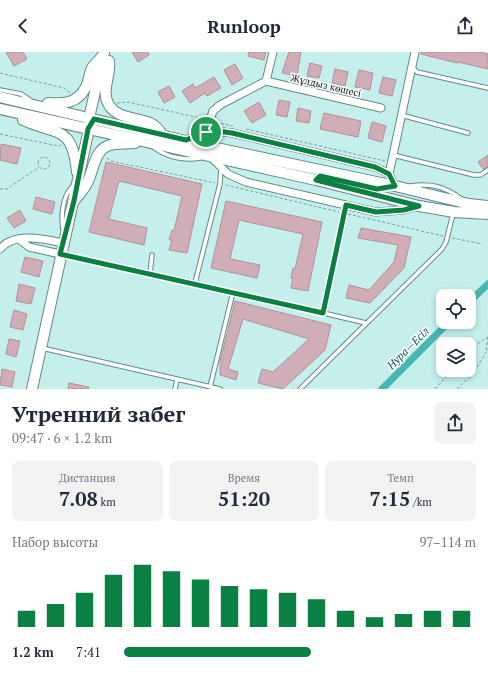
<!DOCTYPE html>
<html lang="ru">
<meta charset="utf-8">
<style>
:root{--surface:#fff;--page:#f2f2f3;--text:#1f2937;--muted:#747a83;--accent:#0b8043}
body{margin:0;font-family:"PT Serif",serif;background:var(--page);color:var(--text);height:100vh;display:flex;flex-direction:column;font-size:15px;white-space:nowrap}
*{box-sizing:border-box;margin:0}
p{font-size:13px;color:var(--muted)}
.icon{flex:none;width:22px;height:22px;fill:none;stroke:currentColor;stroke-width:2;stroke-linecap:round;stroke-linejoin:round}
.map{position:relative;height:337px;overflow:hidden}
.side{display:flex;flex-direction:column;background:var(--surface);flex:1}
.side>*{flex:none}
.controls{position:absolute;left:436px;top:237px;display:grid;gap:8px}
.controls a{display:grid;place-items:center;width:40px;height:40px;border-radius:8px;background:var(--surface);box-shadow:0 2px 6px #0003;font-size:20px}
.pin{position:absolute;display:grid;place-items:center;width:34px;height:34px;color:#fff;margin:-17px;border:2px solid #fff;border-radius:50%;box-shadow:0 1px 4px #0007}
.round{display:grid;place-items:center;flex:none;width:42px;height:42px;border-radius:8px;background:var(--page)}
.overview{display:flex;align-items:center;justify-content:space-between;height:68px;padding:0 12px}
h1{font-size:22px;font-weight:700;line-height:30px}
.stats{display:grid;grid-template-columns:repeat(3,1fr);gap:6px;height:68px;padding:4px 12px}
.stats div{display:grid;align-content:center;border-radius:8px;background:var(--page);text-align:center}
.stats b{font-size:20px;font-weight:700}
.stats small{font-size:11px;font-weight:400}
.stats p{font-size:11px}
.chart{height:112px;padding:8px 12px}
.chart p{display:flex;justify-content:space-between}
.chart svg{width:100%;height:72px;margin-top:4px;stroke:var(--accent);stroke-width:6}
ul{padding:0 12px;list-style:none;font-size:13px}
li{display:grid;grid-template-columns:64px 48px 1fr;align-items:center;height:30px}
li i{height:10px;border-radius:5px;background:var(--accent)}
header{display:flex;justify-content:space-between;align-items:center;height:52px;padding:0 12px;background:var(--surface);font-size:18px;font-weight:700}
.map>svg:first-child{display:block}
.lines{fill:none;stroke-linecap:round;stroke-linejoin:round}
.canal{stroke:#47b7b1;stroke-width:7}
.building{fill:#d1adb8;stroke:#b2909a}
.lane-casing{stroke:#638a88;stroke-width:5.5}
.street-casing{stroke:#638a88;stroke-width:9}
.secondary-casing{stroke:#638a88;stroke-width:12}
.path{stroke:#7e9f9c;stroke-width:1;stroke-dasharray:3 2;stroke-linecap:butt}
.lane{stroke:#fff;stroke-width:3.5}
.street{stroke:#fff;stroke-width:7}
.secondary{stroke:#fff;stroke-width:10}
.route-casing{stroke:#fff;stroke-width:8}
.route{stroke:#0b8043;stroke-width:5}
.labels{text-anchor:middle;stroke-width:3;stroke-linejoin:round;paint-order:stroke}
.street-label{font-size:10px;fill:#0b1b1a;stroke:#fff}
.water-label{font-size:11px;font-style:italic;fill:#044a48;stroke:#fff}
</style>
<header><svg class="icon" aria-label="back" viewBox="0 0 24 24"><path d="M15 5l-7 7 7 7"/></svg>Runloop<svg class="icon" aria-label="share" viewBox="0 0 24 24"><path d="M12 15V3M7 8l5-5 5 5M5 13v7h14v-7"/></svg></header>
<div class="map">
<svg width="488" height="337" viewBox="0 0 488 337">
<rect width="100%" height="100%" fill="#c4efeb"/>
<g class="lines">
<path class="canal" d="M469,250L488,232
M382,337L449,270"/>
</g>
<path class="building" d="M6,0H23L27,7L14,14Z
M132,0H148L149,3L138,10Z
M249,0H266L264,8L248,4Z
M289,0H301L297,24L282,21Z
M421,0H479L488,2V17L458,10L457,11L421,2Z
M310,11L322,14L319,26L307,24Z
M235,12L243,26L232,33L224,18Z
M335,17L348,20L345,34L332,31Z
M359,18L373,21L370,38L355,35Z
M214,25L221,36L207,44L205,41L190,51L182,39L193,32L195,36Z
M383,25L396,28L392,44L379,41Z
M169,34L175,45L164,51L158,40Z
M279,48L290,50L287,65L276,63Z
M259,50L266,63L252,71L244,59Z
M298,56L311,59L309,71L296,69Z
M324,61L361,69L358,85L320,77Z
M372,70L386,74L382,90L368,86Z
M1,92L21,96L17,112L0,108Z
M488,103V115L483,117L478,110Z
M106,110L202,132L187,201L169,198L172,188H169L172,178L174,179L182,144L119,129L109,167L147,176L144,193L89,180Z
M36,145L55,150L52,162L33,157Z
M226,149L322,170L308,239L291,236L293,226H291L293,216L295,217L303,182L239,168L230,207L260,213L257,226L211,216Z
M20,158L26,169L14,176L7,166Z
M361,176L411,185L404,216L370,251L346,246L349,233L369,238L394,210L398,193L358,186Z
M25,205L43,209L39,225L21,220Z
M19,232L35,236L31,252L16,249Z
M235,249L331,273L325,298L283,337L258,331L262,317L273,320L309,287L243,267L228,317L238,320L236,328L220,323V310Z
M14,258L27,262L23,278L10,275Z
M9,287L20,289L16,305L6,302Z
M2,317L15,320L12,335L0,333Z
M69,331L89,335L88,337H68Z"/>
<g class="lines">
<defs>
<path id="lane" d="M413,16L417,20L488,36
M0,38L21,42L30,48
M401,63L468,81
M152,94C165,105 184,109 200,106
M393,103L474,123H480L488,118
M410,134C429,131 444,134 460,146
M63,178C61,164 62,144 73,134
M62,202L195,231L220,132L221,116
M150,222L152,203
M195,231L366,271
M323,261L346,153
M42,296L220,337
M210,335L233,240
M175,337L177,328
M300,337L442,197L446,190L453,162"/>
<path id="street" d="M266,29L381,56
M206,80L213,59L220,53L266,29L273,0
M186,88C205,80 211,78 232,81L375,115L389,122L395,134
M211,105L228,122L246,130L376,160L404,158L417,154
M389,122L415,0
M20,188L29,195L60,202
M0,197C14,180 44,187 63,191"/>
<path id="secondary" d="M109,9C111,23 102,36 107,49C114,67 135,65 150,71C155,73 160,79 163,84
M0,45L198,92L395,134L469,152L488,154
M48,51C65,52 78,51 86,35C89,29 89,22 92,16C94,12 99,9 102,4
M0,57L316,128L419,154L454,160L488,162
M23,68C59,84 72,73 77,120
M74,149C79,142 85,137 88,129C94,116 95,97 110,93C118,91 127,92 135,91
M32,337C51,250 70,164 89,77V66L104,0"/>
</defs>
<use href="#lane" class="lane-casing"/>
<use href="#street" class="street-casing"/>
<use href="#secondary" class="secondary-casing"/>
<path class="path" d="M0,21L64,36L70,41
M117,51L128,50L204,67
M216,70L233,74
M246,77L385,109
M0,82L58,94L62,93
M38 111a6 6 0 1 1 12 0a6 6 0 1 1-12 0Z
M107,106L111,109L215,131
M226,133L339,160
M0,137H7L39,115
M348,162L443,184
M452,186L482,192
M469,297L488,285
M486,298L488,286
M435,337L452,318
M457,337L473,322L488,297"/>
<use href="#lane" class="lane"/>
<use href="#street" class="street"/>
<use href="#secondary" class="secondary"/>
</g>
<g class="lines">
<defs>
<path id="route" d="M94,67L186,88L206,80L218,79L232,81L375,115L389,122L395,134L377,137L320,124L316,128L419,154L404,158L376,160L346,153L323,261L60,202L74,149L88,77Z"/>
</defs>
<use href="#route" class="route-casing"/>
<use href="#route" class="route"/>
</g>
<g class="labels">
<g class="street-label">
<text transform="translate(326 33) rotate(13)" y="4">Жұлдыз көшесі</text>
</g>
<g class="water-label">
<text transform="translate(408 296) rotate(-45)" y="4">Нура—Есіл</text>
</g>
</g>
</svg>
<div class="controls">
<a><svg class="icon" aria-label="locate" viewBox="0 0 24 24"><circle cx="12" cy="12" r="6"/><path d="M12 2v4M12 18v4M2 12h4M18 12h4"/></svg></a>
<a><svg class="icon" aria-label="layers" viewBox="0 0 24 24"><path d="M12 4l9 5-9 5-9-5zM3 14l9 5 9-5"/></svg></a>
</div>
<div class="pin" style="left:206px;top:80px;background:#1e9e55"><svg class="icon" aria-label="arrive" viewBox="0 0 24 24"><path d="M6 21V4h12l-3 4 3 4H6"/></svg></div>
</div>
<section class="side">
<div class="overview"><div><h1>Утренний забег</h1><p>09:47 · 6 × 1.2 km</p></div><a class="round"><svg class="icon" aria-label="share" viewBox="0 0 24 24"><path d="M12 15V3M7 8l5-5 5 5M5 13v7h14v-7"/></svg></a></div>
<div class="stats">
<div><p>Дистанция</p><b>7.08<small> km</small></b></div>
<div><p>Время</p><b>51:20</b></div>
<div><p>Темп</p><b>7:15<small> /km</small></b></div>
</div>
<div class="chart"><p><span>Набор высоты</span>97–114 m</p>
<svg viewBox="0 0 160 44" preserveAspectRatio="none"><path d="M5 44V34M15 44V30M25 44V23M35 44V12M45 44V6M55 44V10M65 44V15M75 44V19M85 44V21M95 44V23M105 44V27M115 44V34M125 44V38M135 44V36M145 44V34M155 44V34"/></svg>
</div>
<ul>
<li><b>1.2 km</b>7:41<i style="width:53%"></i></li>
</ul>
</section>
